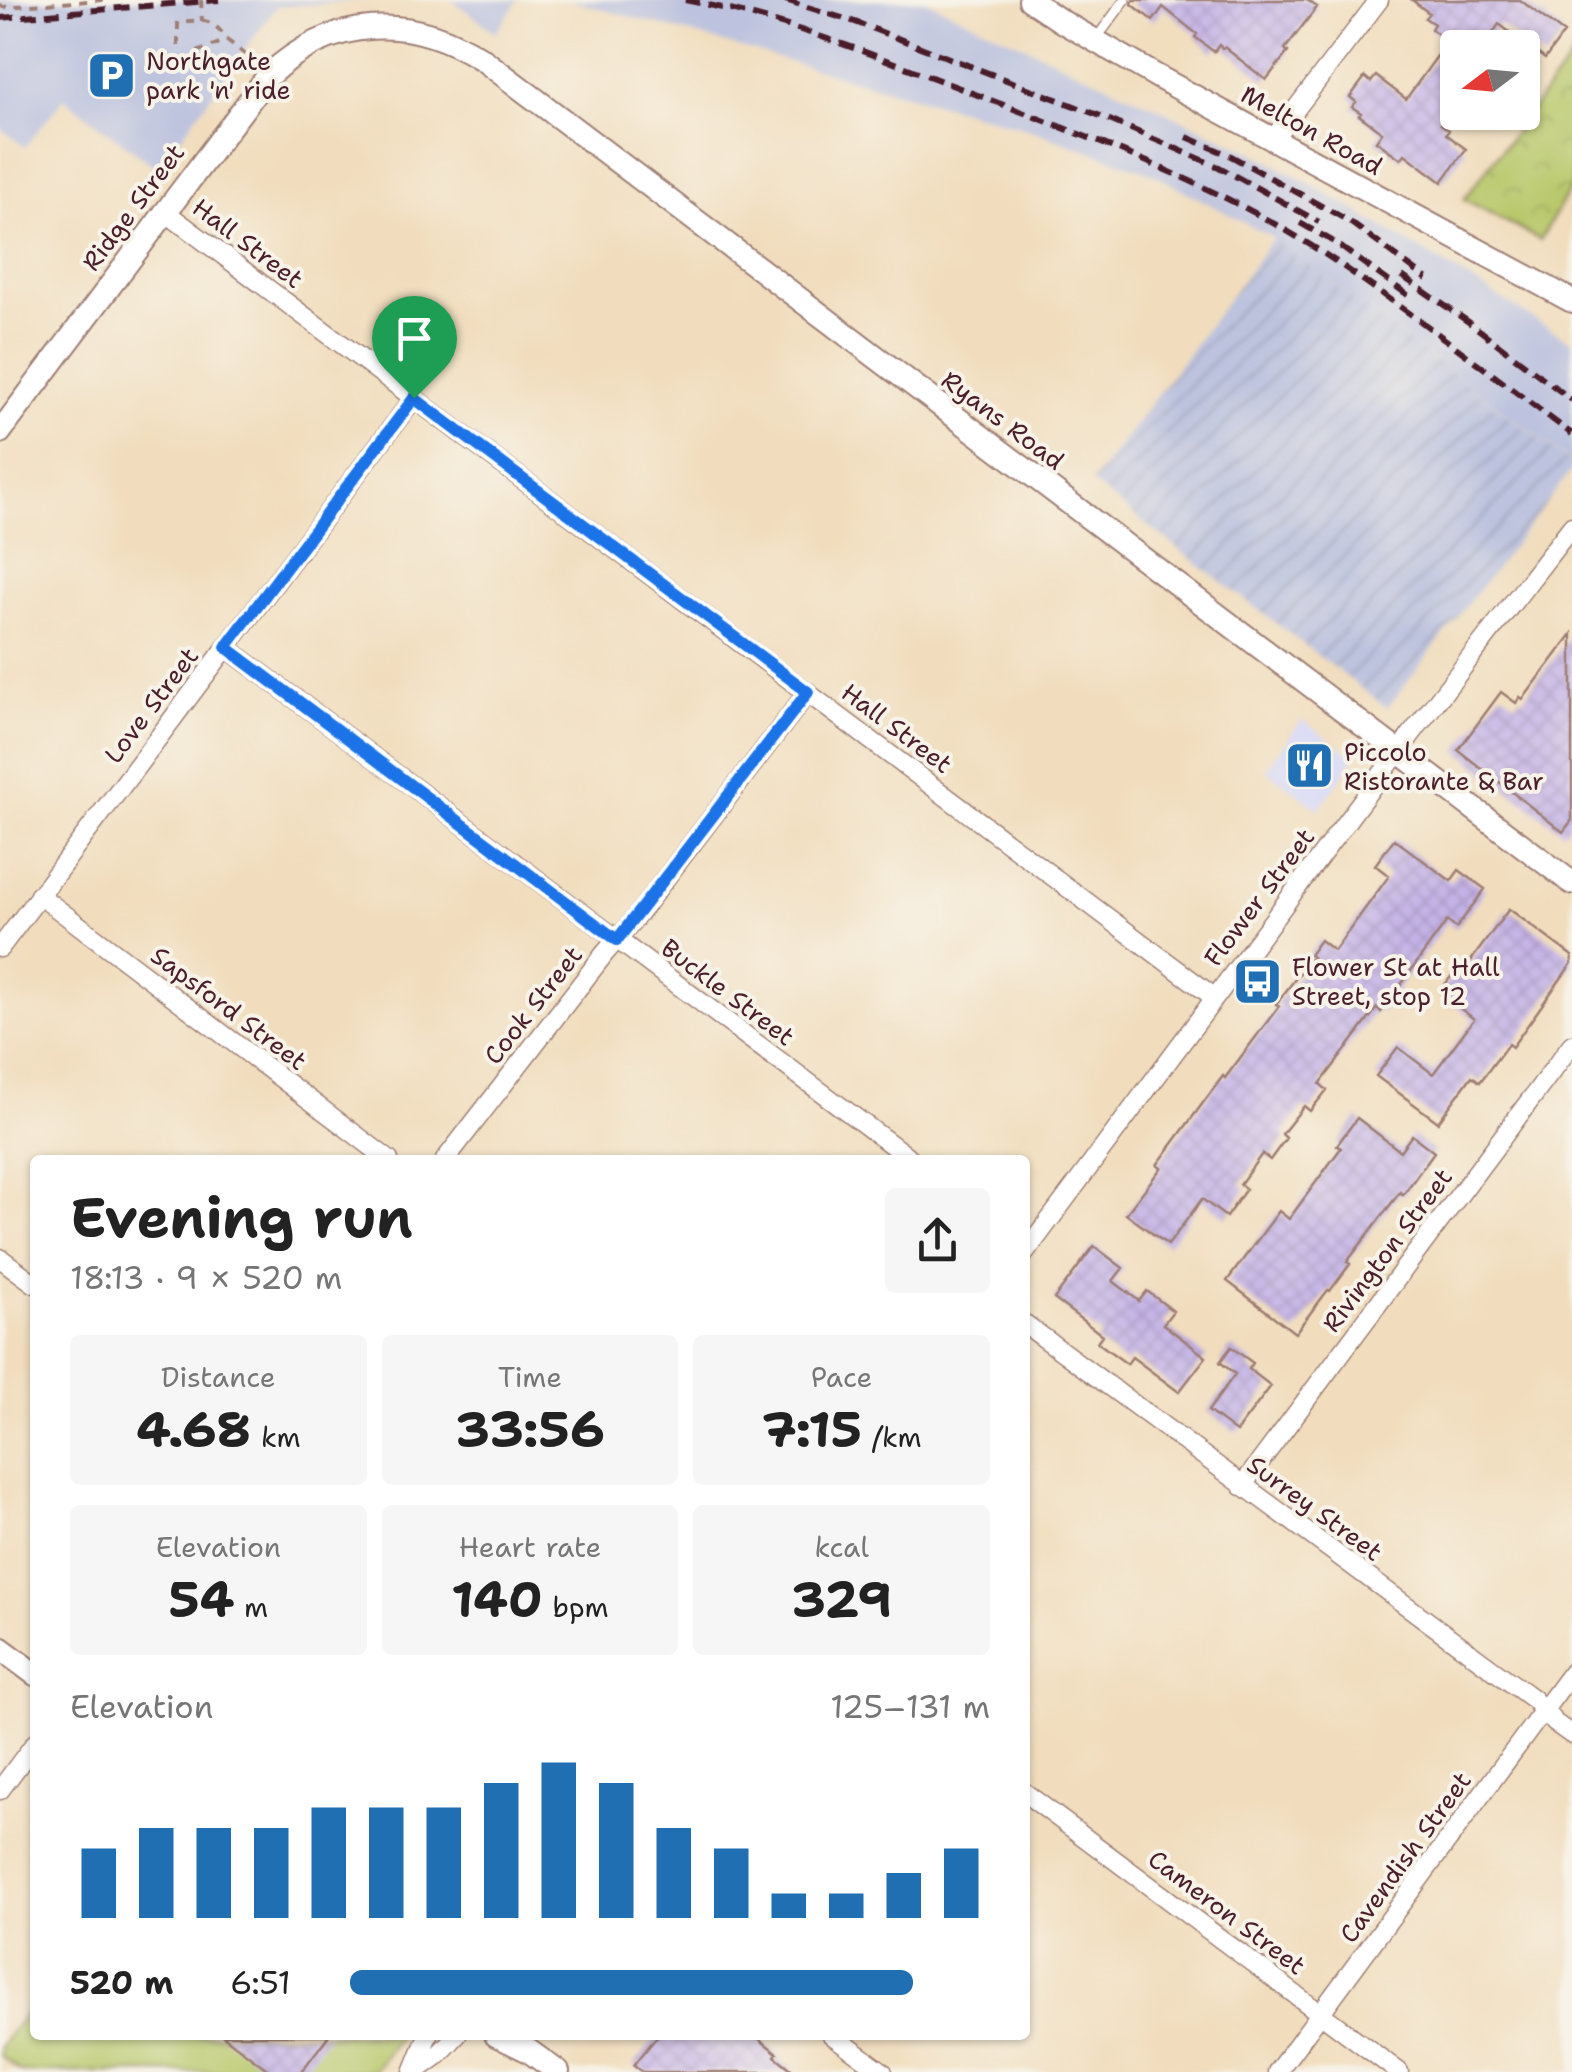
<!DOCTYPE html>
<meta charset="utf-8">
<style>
:root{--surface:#fff;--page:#f6f6f6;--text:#222;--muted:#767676;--accent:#1f6fb2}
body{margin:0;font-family:"Shantell Sans",sans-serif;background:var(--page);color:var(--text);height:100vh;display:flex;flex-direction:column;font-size:38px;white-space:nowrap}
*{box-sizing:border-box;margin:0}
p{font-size:32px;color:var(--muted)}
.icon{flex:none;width:55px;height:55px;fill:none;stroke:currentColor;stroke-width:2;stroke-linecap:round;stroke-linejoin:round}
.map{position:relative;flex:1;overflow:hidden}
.drawer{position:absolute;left:30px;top:1155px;width:1000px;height:885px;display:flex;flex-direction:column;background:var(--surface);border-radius:10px;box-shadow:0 2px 8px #0004}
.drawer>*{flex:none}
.needle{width:65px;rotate:254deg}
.buttons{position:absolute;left:1440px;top:30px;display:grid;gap:20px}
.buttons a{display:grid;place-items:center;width:100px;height:100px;border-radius:10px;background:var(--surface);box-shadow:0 2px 8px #0004;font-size:50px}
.pin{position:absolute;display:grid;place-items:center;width:85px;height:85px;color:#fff;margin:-102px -42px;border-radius:50% 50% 50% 0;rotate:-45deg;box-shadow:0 0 10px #0007}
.pin .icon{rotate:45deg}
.round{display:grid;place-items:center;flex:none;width:105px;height:105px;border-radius:10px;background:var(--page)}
.head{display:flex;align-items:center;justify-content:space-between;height:170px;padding:0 40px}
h1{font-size:55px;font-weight:700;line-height:75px}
.stats{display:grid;grid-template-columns:repeat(3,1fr);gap:15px;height:170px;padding:10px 40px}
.stats div{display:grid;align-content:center;border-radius:10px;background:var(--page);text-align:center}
.stats b{font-size:50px;font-weight:700}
.stats small{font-size:28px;font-weight:400}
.stats p{font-size:28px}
.chart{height:280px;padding:20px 40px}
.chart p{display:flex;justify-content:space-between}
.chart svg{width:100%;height:180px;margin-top:10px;stroke:var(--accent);stroke-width:6}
ul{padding:0 40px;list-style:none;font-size:32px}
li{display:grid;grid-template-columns:160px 120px 1fr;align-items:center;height:75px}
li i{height:25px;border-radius:12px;background:var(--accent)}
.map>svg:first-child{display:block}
.built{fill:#d5d8f9}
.industrial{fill:url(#industrial-furrows)}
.railway{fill:#bdc3de}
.park{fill:url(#park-crowns);stroke:#81744b;stroke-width:2.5}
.pitch{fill:#b8c86b;stroke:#81744b;stroke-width:2.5}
.building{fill:url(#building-cross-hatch)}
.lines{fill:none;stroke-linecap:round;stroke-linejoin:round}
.service-casing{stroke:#9e7e74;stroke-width:12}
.minor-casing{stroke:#9e7e74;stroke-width:21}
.tertiary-casing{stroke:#9e7e74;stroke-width:26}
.path{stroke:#9e7e74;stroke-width:4;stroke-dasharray:8 8;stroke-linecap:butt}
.service{stroke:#fff;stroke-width:9}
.minor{stroke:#fff;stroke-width:18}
.tertiary{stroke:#fff;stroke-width:22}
.rail{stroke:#4a1f2b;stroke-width:6;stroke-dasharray:15 8;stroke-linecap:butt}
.path-bridge{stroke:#9e7e74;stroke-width:4;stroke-dasharray:8 8;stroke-linecap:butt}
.route-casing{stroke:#fff;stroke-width:20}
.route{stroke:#1a73e8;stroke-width:12}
.labels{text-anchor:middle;stroke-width:8;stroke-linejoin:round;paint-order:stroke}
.poi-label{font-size:25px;fill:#4a1f2b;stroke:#f7f3e8;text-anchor:start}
.street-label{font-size:25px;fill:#4a1f2b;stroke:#f7f3e8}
</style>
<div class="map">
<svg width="1572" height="2072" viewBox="0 0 1572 2072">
<defs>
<pattern id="industrial-furrows" width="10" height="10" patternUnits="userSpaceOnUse" patternTransform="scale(2.5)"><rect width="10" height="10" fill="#bdc3de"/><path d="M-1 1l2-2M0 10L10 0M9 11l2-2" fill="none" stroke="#a4a7bf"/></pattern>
<pattern id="park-crowns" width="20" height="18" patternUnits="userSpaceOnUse" patternTransform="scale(2.5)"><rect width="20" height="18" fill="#b8c86b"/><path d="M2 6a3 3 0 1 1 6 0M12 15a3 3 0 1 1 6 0" fill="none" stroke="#a0ab5d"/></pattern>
<pattern id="building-cross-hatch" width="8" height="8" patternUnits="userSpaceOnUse" patternTransform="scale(2.5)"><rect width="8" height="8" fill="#c5b4e7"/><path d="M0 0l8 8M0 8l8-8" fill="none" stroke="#ab9ac6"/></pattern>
</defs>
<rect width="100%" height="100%" fill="#f7f3e8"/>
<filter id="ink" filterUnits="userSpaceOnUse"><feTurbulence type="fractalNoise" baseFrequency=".01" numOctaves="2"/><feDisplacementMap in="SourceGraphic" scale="20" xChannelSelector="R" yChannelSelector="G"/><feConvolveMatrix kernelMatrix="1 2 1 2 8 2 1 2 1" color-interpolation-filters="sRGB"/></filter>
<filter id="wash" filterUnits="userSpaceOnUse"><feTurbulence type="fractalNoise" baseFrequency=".0048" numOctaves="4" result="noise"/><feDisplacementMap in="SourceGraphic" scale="40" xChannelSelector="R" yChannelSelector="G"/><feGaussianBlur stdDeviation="2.25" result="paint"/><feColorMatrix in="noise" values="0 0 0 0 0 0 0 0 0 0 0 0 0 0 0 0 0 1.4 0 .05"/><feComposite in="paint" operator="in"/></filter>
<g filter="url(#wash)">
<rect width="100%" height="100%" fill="#f1ddbd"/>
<path class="built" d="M1302,720L1355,758L1319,809L1266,770Z"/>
<path class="industrial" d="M1273,238L1572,464V470L1387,708L1092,483Z"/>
<path class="railway" d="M0,0H369L276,7L158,169L64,98L25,147L0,128Z
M452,0H518L496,33Z
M569,0H925L1253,152L1346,205L1572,342V463L1273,238L1149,172L1023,127Z"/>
<path class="park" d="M1572,57V186L1540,240L1464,199Z"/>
<path class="pitch" d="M35,2001V2035H400L373,2072H21L0,2056V2047Z"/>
<g id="blocks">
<path class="building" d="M1133,0H1307L1317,7L1285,49L1288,52L1266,80L1224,47L1222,48L1219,45L1214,52L1195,37L1197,34L1163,7L1153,21L1132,4Z
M1412,0H1520L1564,33L1545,59L1499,24L1482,48H1458V101L1441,124L1449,130L1446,134L1466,149L1442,182L1405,154L1401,159L1376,141L1382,132L1359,115L1361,113L1352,107L1356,102L1350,97L1365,77L1371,82L1376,76L1406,99L1448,41L1431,29L1434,24L1425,18L1429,13Z
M1572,634V820L1563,832L1458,750L1501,692L1516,703L1520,697L1523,699Z
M1394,839L1451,881L1459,870L1485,889L1456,928L1447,921L1381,1012L1377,1008L1320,1084L1327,1090L1310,1111L1304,1106L1282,1134L1286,1138L1270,1160L1262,1154L1240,1184L1246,1189L1226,1217L1202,1199L1168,1245L1126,1214L1161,1168L1157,1165L1223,1076L1225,1078L1279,1006L1276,1004L1312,957L1309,955L1320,940L1334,951L1389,876L1375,865Z
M1509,909L1572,956V963L1512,1047L1508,1044L1480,1082L1472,1076L1438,1122L1376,1076L1398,1047L1433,1074L1474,1019L1439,992L1465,959L1470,962Z
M1357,1118L1400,1151L1412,1135L1434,1152L1403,1195L1400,1192L1347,1262L1350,1264L1330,1291L1328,1290L1295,1333L1227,1281L1279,1211L1289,1219L1341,1148L1337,1145Z
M1094,1246L1123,1268L1113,1281L1139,1301L1147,1291L1173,1311L1163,1324L1206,1357L1179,1392L1132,1357L1127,1364L1097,1342L1102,1335L1054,1299Z
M1231,1347L1253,1363L1249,1369L1271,1386L1236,1432L1208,1411L1235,1374L1220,1362Z
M222,2035H329L301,2072H271Z
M658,2035H754L777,2053L775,2056L795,2072H643L634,2065Z"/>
</g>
</g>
<g filter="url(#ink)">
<use href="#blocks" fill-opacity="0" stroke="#9e7e74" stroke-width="2.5"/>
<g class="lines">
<defs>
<path id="service" d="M1096,39L1125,0"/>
<path id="minor" d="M1273,139L1379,0
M164,211L1215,998
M226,647L912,1160
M39,895L389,1160
M0,948L414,398
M445,1160L605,953L629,926L808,692
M1025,1253L1413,732L1572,526
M0,1258L35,1284
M1025,1324L1533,1699L1555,1723L1572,1735
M1242,1486L1572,1044
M0,1790L35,1743
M1025,1793L1399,2072
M832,2035L883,2072
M413,2072L428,2035
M415,2072L437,2056L457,2035
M1277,2072L1572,1672"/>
<path id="tertiary" d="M1030,0L1061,21L1158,77L1572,301
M0,432L268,76C332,16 410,13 482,59L1572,883
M0,1648L35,1674
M496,2035L529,2051L558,2072"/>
</defs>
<use href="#service" class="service-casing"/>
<use href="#minor" class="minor-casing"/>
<use href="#tertiary" class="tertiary-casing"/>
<path class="path" d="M0,5L3,7L103,0
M178,46V22C204,20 212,17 227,40
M197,52L227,40L252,60"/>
<use href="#service" class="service"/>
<use href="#minor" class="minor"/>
<use href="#tertiary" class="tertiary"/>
<path class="rail" d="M685,0C790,20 889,61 988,99C1103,143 1222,187 1326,255C1410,311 1491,374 1572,434
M785,0L855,22L1098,115L1219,167L1319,222
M0,18L219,0
M1187,137L1231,156L1347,220L1427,279
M1300,223L1334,242L1412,298
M1402,276L1470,323L1572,400"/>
<path class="path-bridge" d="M201,0L202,21"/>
</g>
</g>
<g class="lines" filter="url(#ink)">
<defs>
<path id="route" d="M414,398L808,692L617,940L226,647Z"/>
</defs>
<use href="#route" class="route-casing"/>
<use href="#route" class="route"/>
</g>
<defs>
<symbol id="parking-square" viewBox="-11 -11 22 22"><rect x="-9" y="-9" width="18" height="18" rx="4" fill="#1f6fb2" stroke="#f7f3e8"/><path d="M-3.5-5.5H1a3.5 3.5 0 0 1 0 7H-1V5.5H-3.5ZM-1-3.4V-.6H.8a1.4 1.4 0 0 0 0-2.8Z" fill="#fff"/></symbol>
<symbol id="restaurant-square" viewBox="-11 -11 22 22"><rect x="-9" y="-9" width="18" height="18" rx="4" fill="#1f6fb2" stroke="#f7f3e8"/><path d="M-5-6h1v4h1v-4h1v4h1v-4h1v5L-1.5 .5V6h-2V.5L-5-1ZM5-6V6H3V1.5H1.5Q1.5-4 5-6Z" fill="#fff"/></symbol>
<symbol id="bus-square" viewBox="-11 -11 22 22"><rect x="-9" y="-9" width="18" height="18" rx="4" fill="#1f6fb2" stroke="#f7f3e8"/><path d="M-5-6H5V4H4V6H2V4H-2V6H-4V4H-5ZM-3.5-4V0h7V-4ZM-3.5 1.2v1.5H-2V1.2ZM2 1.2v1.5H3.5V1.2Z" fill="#fff"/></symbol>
</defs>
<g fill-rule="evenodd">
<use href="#parking-square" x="84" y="48" width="55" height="55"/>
<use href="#restaurant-square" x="1282" y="738" width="55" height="55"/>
<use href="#bus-square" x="1230" y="954" width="55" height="55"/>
</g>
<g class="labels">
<g class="poi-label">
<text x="146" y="70">Northgate<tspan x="146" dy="29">park 'n' ride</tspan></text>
<text x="1344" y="761">Piccolo<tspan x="1344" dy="29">Ristorante &amp; Bar</tspan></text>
<text x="1292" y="976">Flower St at Hall<tspan x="1292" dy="29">Street, stop 12</tspan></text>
</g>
<g class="street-label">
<text transform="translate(1312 130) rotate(29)" y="9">Melton Road</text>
<text transform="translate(133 207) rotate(-53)" y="9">Ridge Street</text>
<text transform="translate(248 243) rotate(37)" y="9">Hall Street</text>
<text transform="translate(1003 420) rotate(37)" y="9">Ryans Road</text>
<text transform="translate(151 705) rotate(-53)" y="9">Love Street</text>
<text transform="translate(897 728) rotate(37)" y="9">Hall Street</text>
<text transform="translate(1259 897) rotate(-53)" y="9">Flower Street</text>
<text transform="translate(728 992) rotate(37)" y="9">Buckle Street</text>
<text transform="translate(533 1005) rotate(-52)" y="9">Cook Street</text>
<text transform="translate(229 1008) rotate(37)" y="9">Sapsford Street</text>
<text transform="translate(1387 1250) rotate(-53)" y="9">Rivington Street</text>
<text transform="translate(1315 1508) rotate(36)" y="9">Surrey Street</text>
<text transform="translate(1405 1857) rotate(-54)" y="9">Cavendish Street</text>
<text transform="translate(1227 1912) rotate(37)" y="9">Cameron Street</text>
</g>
</g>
</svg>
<div class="buttons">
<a><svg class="needle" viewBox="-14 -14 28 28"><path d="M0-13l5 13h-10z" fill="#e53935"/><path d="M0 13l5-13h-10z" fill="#767676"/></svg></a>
</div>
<div class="pin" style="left:414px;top:398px;background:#1e9e55"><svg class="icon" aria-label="arrive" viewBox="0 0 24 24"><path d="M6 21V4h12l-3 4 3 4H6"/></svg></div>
<section class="drawer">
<div class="head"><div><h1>Evening run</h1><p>18:13 · 9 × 520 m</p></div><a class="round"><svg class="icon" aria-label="share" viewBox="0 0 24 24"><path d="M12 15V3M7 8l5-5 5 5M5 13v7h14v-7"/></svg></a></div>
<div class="stats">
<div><p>Distance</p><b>4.68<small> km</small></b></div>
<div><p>Time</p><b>33:56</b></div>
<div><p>Pace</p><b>7:15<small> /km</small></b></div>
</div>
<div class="stats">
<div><p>Elevation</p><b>54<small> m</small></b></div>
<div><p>Heart rate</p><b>140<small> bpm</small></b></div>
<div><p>kcal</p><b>329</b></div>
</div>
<div class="chart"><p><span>Elevation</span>125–131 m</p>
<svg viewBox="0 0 160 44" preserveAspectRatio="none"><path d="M5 44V27M15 44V22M25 44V22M35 44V22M45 44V17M55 44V17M65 44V17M75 44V11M85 44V6M95 44V11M105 44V22M115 44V27M125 44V38M135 44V38M145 44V33M155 44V27"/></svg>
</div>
<ul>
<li><b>520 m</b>6:51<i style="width:88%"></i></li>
</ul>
</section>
</div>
